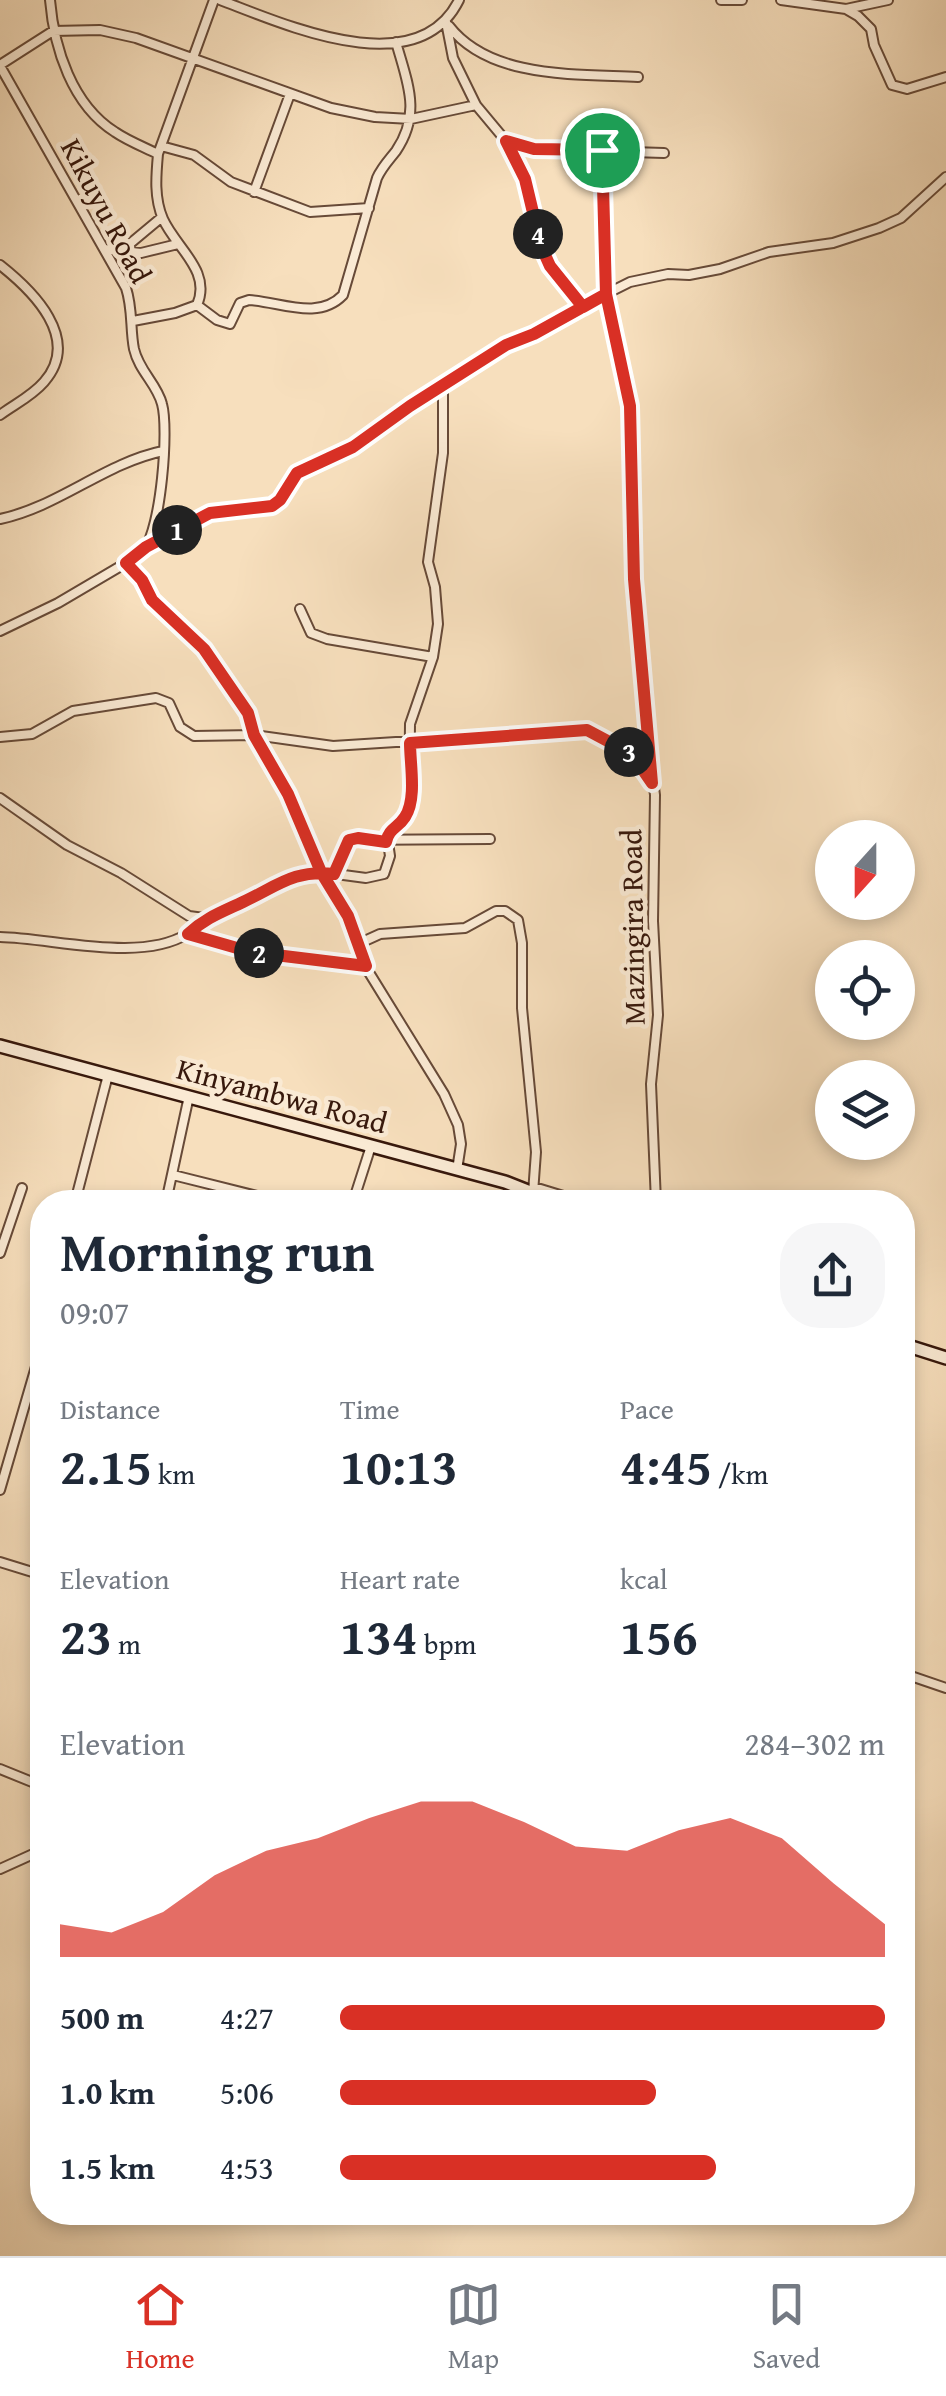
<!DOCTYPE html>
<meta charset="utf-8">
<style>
:root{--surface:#fff;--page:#f6f6f7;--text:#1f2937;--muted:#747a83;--line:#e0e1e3;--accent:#d93025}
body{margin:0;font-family:"Gentium Book Plus",serif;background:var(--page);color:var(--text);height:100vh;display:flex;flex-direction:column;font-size:38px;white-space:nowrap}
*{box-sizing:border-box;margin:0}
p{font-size:32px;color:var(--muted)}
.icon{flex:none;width:55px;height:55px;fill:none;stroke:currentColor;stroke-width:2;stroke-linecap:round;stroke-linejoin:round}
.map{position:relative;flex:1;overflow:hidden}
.drawer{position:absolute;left:30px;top:1190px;width:885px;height:1035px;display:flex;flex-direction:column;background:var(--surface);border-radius:40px;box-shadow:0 5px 15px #0003}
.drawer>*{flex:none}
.needle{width:65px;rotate:201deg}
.controls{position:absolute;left:815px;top:820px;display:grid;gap:20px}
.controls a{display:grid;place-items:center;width:100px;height:100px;border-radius:50%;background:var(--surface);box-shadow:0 5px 15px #0003;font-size:50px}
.pin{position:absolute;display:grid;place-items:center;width:85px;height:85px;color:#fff;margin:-42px;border:5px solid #fff;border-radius:50%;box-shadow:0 2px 10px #0007}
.km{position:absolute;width:50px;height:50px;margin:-25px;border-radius:50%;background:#222;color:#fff;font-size:28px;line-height:50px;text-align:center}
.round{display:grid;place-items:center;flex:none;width:105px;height:105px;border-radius:40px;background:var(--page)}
.headline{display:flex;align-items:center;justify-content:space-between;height:170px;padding:0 30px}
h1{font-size:55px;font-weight:600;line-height:75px}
.figures{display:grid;grid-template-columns:repeat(3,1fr);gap:15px;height:170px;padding:10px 30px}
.figures div{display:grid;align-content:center}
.figures b{font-size:50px;font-weight:600}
.figures small{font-size:28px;font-weight:400}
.figures p{font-size:28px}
.chart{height:280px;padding:20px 30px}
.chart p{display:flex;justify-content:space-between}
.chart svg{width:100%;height:180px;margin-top:10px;fill:var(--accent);opacity:.7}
ul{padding:0 30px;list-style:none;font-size:32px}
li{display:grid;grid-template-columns:160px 120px 1fr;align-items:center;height:75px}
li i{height:25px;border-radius:12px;background:var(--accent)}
.tabs{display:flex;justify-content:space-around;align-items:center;height:140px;border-top:2px solid var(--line);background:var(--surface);font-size:28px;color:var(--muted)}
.tabs a{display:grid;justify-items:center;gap:5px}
.tabs .on{color:var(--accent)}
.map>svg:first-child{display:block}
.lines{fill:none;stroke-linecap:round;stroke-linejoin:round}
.street-casing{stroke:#674a38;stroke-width:12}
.secondary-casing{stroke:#37180c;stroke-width:16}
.street{stroke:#faead4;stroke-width:8}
.secondary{stroke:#faead4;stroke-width:11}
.route-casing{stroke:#fff;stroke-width:20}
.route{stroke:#d93025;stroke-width:12}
.labels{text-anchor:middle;stroke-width:9;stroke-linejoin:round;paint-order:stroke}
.street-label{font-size:30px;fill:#37180c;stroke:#faead4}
</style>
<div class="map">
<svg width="946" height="2256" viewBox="0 0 946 2256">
<rect width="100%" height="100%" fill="#f7dfbd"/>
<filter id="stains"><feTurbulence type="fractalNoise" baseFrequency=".002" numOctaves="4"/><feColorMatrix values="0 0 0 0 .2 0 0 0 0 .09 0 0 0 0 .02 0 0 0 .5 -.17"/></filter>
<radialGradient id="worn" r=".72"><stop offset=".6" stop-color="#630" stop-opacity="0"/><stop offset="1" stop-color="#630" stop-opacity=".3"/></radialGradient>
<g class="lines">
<defs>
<path id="street" d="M50,0C54,48 72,105 115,132C128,141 144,147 158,154
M220,0C284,24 417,85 459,0
M721,0H742
M781,0L846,9L858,16L871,29L874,45L892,85L907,89L946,77
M846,9L888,0
M446,22L453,58L476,105L506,141L533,149L664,153
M449,26C490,79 576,74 638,77
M0,65L53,31L100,30L136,38L331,108L375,117L411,119L476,105
M0,66L126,288C133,309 130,329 134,349C139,371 157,384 162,404C169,429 161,529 144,549C139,554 131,559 126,563L142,580L152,600L204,649L248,713L254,735L288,794L321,872L348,916L365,966L444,1094L458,1125L461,1144L457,1170
M506,142L525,179L541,246L551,266L583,307
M161,146L194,155L231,182L310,212L369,208
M254,192L290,94
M104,249L141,253L178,244
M120,252L162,217
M0,265C33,291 82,339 44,382C32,396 15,404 0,415
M197,305L217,320L230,324L240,303L249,300C281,302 318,321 343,295L377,178C382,167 389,160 396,151C422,113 407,82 396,42
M133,321L175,313L197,305C212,271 176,248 163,219C154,198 156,176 158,154L214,0
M0,519C58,507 105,463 163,451
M146,547L210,513L272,506L280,500L297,473L353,447L391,418L506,345L606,294L602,150
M300,609L311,633L327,639L433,657
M0,631L58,603L126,563
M0,737L32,734L73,711L156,698L169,703L180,727L194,736L254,735L333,746L587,730L632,754L651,782
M0,798L67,845L121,873L189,916L204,918L224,911L287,878L321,872L366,878L384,874L390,856L387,836L390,829L404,820L409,806L410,724L433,657L438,624L435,587L428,562L443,453V386
M333,873L349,840L490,839
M188,934L251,953L365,966
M0,937C53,938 140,963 187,934C193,930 199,923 204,918
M358,944L380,934L465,928L496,911H505L518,920L522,943V1008L536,1152L533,1193
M173,1175L281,1202
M534,1187L583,1202
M75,1202L108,1075
M166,1202L189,1096
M353,1202L371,1146
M656,1202L651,1084L658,1015L653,921L655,795L643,705L634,579L630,405L606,294L630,282L668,274L689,275L720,269L769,252L833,243L879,228L901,218L946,177
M0,1253L22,1188
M0,1490L42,1346
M0,1562L42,1575
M902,1673L946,1688
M0,1769L42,1786
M0,1869L42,1850"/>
<path id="secondary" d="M0,1046L505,1182L533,1193L548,1202
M902,1344L946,1358"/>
</defs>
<use href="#street" class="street-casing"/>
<use href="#secondary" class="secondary-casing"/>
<use href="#street" class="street"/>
<use href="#secondary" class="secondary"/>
</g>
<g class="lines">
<defs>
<path id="route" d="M602,150L606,294L534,334L506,345L410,406L353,447L297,473L280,500L272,506L210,513L146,547L126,563L142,580L152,600L204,649L248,713L254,735L288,794L321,872L348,916L366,966L251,952L188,934C205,918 222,912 243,902C276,887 294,869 334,874L349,840L358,838L386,842C389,828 398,828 405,817C417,799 410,764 410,743L587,730L632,754L652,783L634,579L630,406L606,294L583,307L550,266L541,246L525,179L506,141L534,149L602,150"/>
</defs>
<use href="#route" class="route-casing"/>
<use href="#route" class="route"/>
</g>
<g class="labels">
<g class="street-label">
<text transform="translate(106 211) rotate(62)" y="10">Kikuyu Road</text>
<text transform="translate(633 927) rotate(-91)" y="10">Mazingira Road</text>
<text transform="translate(282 1096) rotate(15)" y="10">Kinyambwa Road</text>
</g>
</g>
<rect width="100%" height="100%" filter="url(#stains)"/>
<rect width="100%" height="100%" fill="url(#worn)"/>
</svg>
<div class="controls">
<a><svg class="needle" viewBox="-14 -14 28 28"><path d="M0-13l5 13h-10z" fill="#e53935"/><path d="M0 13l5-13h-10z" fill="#747a83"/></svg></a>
<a><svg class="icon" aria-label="locate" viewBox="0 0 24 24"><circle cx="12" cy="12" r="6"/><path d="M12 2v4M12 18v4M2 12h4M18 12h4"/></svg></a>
<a><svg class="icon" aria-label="layers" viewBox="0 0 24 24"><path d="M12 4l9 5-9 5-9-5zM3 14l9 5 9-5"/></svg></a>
</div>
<div class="pin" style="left:602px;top:150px;background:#1e9e55"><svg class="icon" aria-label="arrive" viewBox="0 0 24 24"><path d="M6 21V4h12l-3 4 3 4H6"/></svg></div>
<b class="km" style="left:177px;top:530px">1</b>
<b class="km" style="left:259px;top:953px">2</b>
<b class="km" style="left:629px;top:752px">3</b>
<b class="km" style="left:538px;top:234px">4</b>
<section class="drawer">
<div class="headline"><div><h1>Morning run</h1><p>09:07</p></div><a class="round"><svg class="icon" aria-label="share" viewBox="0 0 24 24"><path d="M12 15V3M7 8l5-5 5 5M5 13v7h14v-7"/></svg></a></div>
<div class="figures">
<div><p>Distance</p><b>2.15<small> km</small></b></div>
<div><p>Time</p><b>10:13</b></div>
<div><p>Pace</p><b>4:45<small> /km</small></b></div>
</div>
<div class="figures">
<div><p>Elevation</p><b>23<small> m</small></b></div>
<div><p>Heart rate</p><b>134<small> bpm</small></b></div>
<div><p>kcal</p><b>156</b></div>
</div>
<div class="chart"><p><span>Elevation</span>284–302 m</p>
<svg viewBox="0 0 160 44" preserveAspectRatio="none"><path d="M0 44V36L10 38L20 33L30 24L40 18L50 15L60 10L70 6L80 6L90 11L100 17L110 18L120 13L130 10L140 15L150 26L160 36V44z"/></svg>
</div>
<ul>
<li><b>500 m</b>4:27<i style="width:100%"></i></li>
<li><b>1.0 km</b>5:06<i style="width:58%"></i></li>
<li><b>1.5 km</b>4:53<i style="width:69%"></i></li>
</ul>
</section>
</div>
<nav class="tabs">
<a class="on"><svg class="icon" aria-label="home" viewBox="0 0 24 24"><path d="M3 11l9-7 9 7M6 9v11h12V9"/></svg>Home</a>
<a><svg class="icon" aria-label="map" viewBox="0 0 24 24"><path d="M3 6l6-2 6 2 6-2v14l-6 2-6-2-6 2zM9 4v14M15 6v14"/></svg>Map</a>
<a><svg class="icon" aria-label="saved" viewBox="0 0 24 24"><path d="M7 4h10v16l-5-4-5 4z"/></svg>Saved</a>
</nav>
